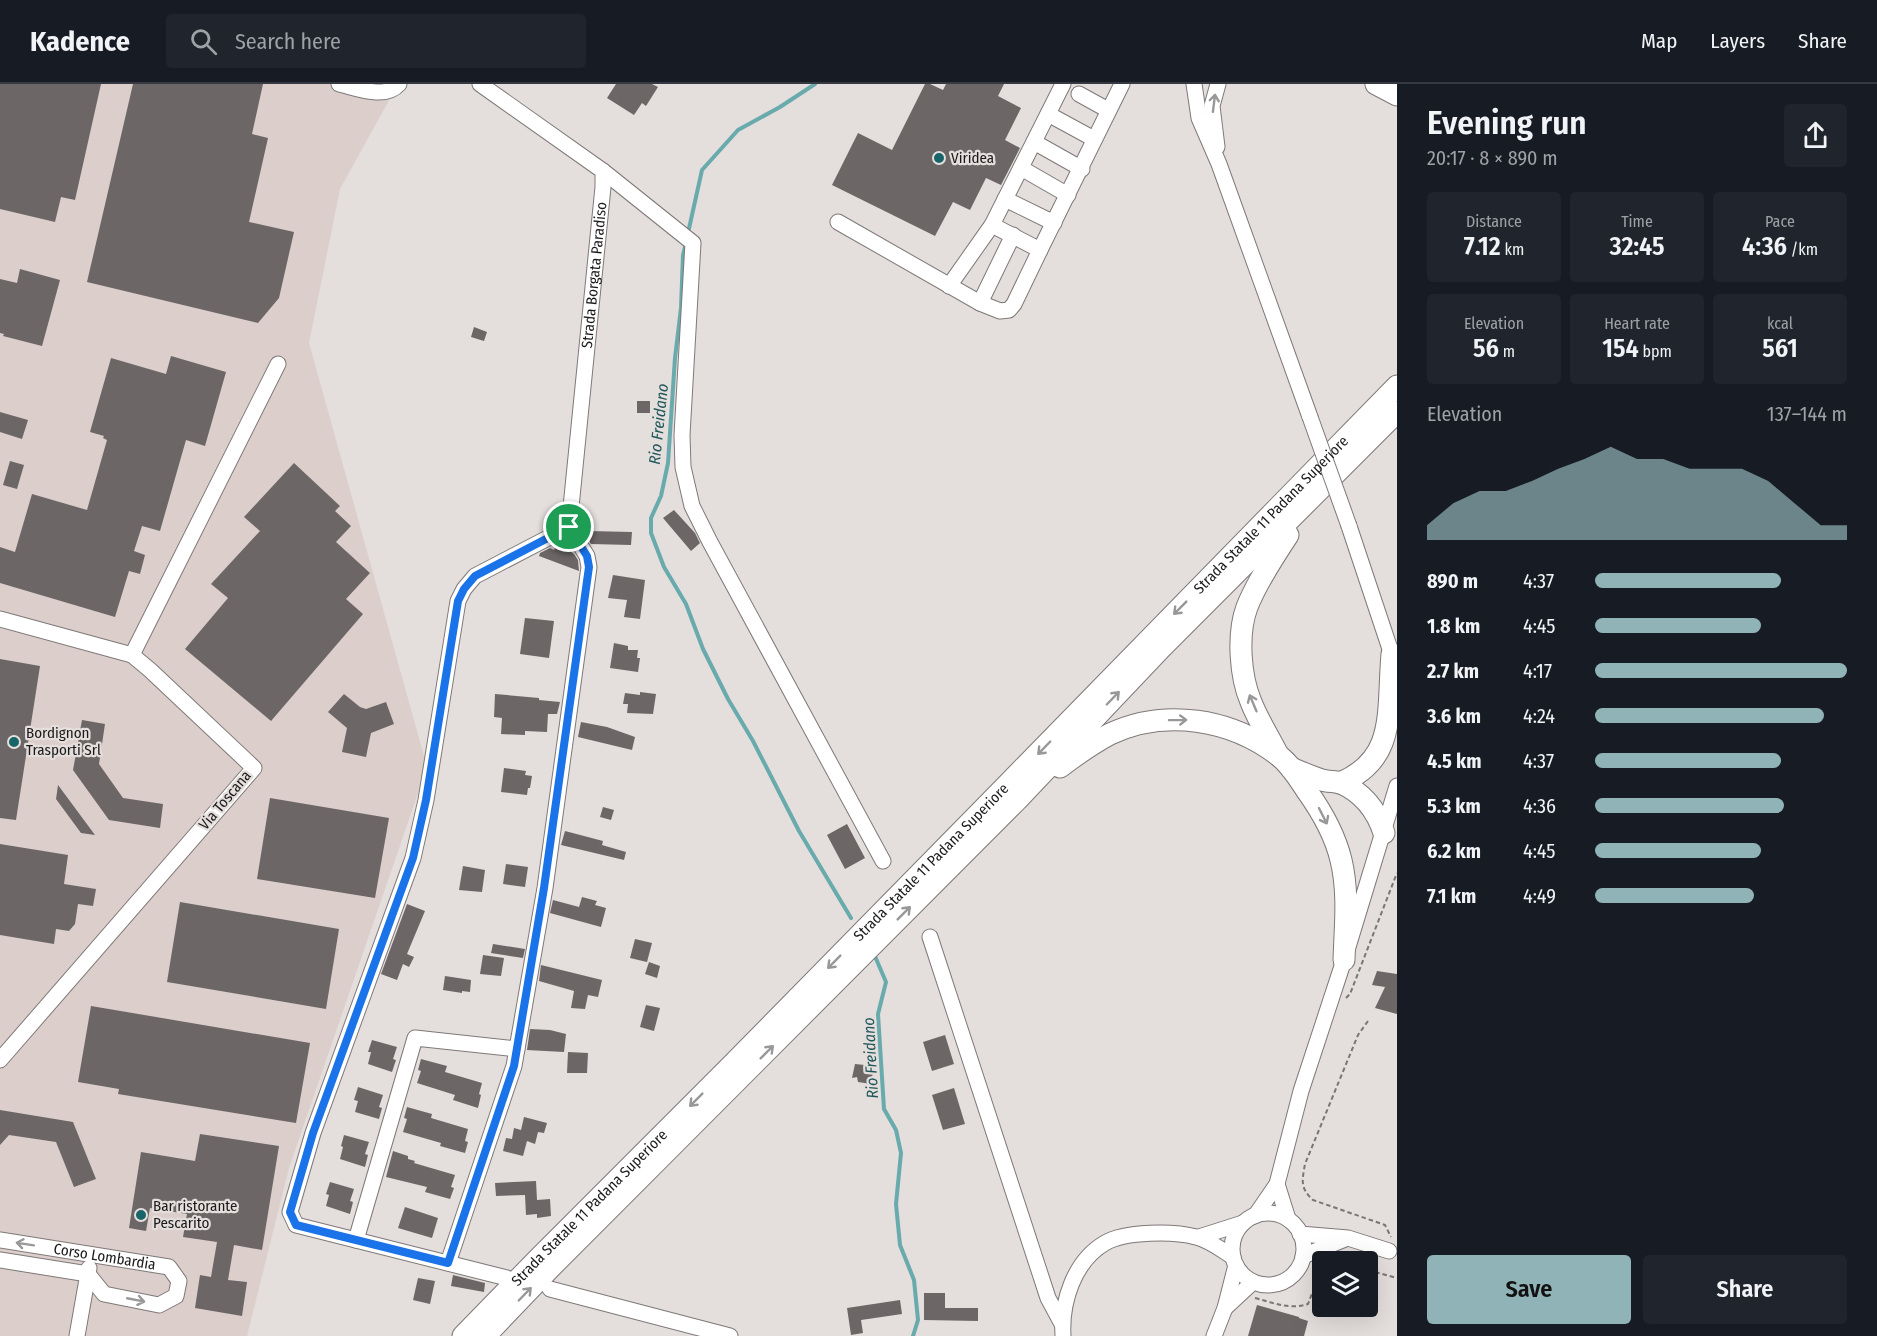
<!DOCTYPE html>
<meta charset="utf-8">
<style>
:root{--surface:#171b24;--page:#20242c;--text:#f1f3f6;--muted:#9ea1a6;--line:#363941;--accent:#8fb3b6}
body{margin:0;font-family:"Fira Sans Condensed",sans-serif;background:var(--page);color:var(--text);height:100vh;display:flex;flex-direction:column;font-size:22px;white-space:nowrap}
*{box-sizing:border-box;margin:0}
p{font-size:20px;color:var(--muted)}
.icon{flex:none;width:33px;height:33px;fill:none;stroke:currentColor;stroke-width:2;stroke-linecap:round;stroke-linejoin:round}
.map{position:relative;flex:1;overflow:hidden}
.sheet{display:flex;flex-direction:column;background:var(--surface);width:480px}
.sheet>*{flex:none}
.controls{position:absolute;left:1312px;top:1167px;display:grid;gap:12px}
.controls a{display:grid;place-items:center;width:66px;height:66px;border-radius:6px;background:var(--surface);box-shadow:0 6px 24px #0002;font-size:30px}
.pin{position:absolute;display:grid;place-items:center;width:51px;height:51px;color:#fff;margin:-26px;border:3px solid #fff;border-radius:50%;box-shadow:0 2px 6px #0007}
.round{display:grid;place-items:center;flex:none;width:63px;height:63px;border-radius:6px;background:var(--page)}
.head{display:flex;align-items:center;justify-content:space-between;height:102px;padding:0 30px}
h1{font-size:33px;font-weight:600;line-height:45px}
.metrics{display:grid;grid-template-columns:repeat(3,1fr);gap:9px;height:102px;padding:6px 30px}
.metrics div{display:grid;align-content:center;border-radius:6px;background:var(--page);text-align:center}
.metrics b{font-size:26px;font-weight:600}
.metrics small{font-size:16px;font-weight:400}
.metrics p{font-size:16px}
.chart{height:168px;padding:12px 30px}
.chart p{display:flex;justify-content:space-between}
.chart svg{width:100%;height:108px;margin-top:6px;fill:var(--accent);opacity:.7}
.action{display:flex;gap:12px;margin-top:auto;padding:12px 30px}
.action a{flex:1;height:69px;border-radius:6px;background:var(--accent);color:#111;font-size:24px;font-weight:600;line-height:69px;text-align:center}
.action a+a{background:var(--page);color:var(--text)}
ul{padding:0 30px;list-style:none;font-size:20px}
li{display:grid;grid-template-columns:96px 72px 1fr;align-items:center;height:45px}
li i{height:15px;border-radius:8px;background:var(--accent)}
header{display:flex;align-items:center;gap:36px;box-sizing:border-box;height:84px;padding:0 30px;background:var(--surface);border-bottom:2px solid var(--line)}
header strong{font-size:28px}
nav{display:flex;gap:33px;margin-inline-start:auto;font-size:21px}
.search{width:420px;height:54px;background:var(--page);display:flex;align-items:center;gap:15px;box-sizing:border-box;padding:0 21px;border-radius:6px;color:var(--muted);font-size:22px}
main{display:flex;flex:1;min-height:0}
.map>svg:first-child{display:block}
.built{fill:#dccecb}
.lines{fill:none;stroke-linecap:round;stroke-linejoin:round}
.stream{stroke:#69aaac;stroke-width:4}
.building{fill:#6c6766}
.minor-casing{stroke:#7e7978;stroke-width:17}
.highway-casing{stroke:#7e7978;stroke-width:23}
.path{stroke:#7a7676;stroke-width:2;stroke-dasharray:4.5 3;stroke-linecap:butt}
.minor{stroke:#fff;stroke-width:15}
.highway{stroke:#fff;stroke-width:21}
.minor-bridge-casing{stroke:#7e7978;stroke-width:17;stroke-linecap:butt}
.minor-bridge{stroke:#fff;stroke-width:15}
.oneway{stroke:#989898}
.route-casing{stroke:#fff;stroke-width:12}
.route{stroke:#1a73e8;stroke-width:8}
.poi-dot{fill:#176568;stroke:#e4dedd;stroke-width:2}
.labels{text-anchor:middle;stroke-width:4.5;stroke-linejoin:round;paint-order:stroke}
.poi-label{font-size:15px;fill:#1b1919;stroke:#e4dedd;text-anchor:start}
.street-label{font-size:15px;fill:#1b1919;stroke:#e4dedd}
.water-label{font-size:16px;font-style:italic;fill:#20585a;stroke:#e4dedd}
</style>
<header>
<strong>Kadence</strong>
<div class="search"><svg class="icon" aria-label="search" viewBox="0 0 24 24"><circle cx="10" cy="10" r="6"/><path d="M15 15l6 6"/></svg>Search here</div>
<nav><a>Map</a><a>Layers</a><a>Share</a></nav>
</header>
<main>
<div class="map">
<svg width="1397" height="1252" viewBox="0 0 1397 1252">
<rect width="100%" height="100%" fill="#e4dedd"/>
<path class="built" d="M0,0H398L340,105L309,259L427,683L289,1084L247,1252H0Z"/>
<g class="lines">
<path class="stream" d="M688,149L702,86L738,46L780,23L815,0
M686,159L683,171L681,224L675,274L668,379L661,412L651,434V449L664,483L686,520L703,565L728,615L753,657L799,747L851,834
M874,870L886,898L878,930L884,1025L896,1046L901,1069L896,1120L900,1161L914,1196L918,1236L913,1252"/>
</g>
<path class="building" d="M0,0H101L75,116L61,113L55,138L0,125Z
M133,0H263L252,50L268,54L249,138L294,148L279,214L258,239L87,198Z
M616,0H652L658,3L646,22L642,19L634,31L607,14Z
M925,0H930L943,6L946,0H1004L998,12L1021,24L1005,56L1020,64L1001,101L986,94L970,126L953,118L935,152L832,101L858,49L892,66Z
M20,185L60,196L42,262L3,252L4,250L0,249V195L17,199Z
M474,243L487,248L484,257L471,253Z
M171,272L226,288L205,362L186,356L160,447L142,442L134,467L145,471L140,490L129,487L115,533L0,499V463L15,468L32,410L87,426L107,356L103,354L104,352L90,348L111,274L166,290Z
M637,317H650V329H637Z
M0,328L28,336L22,355L0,348Z
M10,377L24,381L17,405L3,401Z
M294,379L340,422L335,427L351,442L336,458L370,489L346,515L363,530L271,637L185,565L228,514L211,500L260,447L244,433Z
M674,426L695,449L700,459L691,467L663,434Z
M588,447L632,448L631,461L591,460L588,455Z
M556,461L566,464L574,470L578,476L579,487L539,472L540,469L550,464L554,466Z
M613,491L645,496L640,535L624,533L627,516L608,514Z
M525,534L554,537L549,574L520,570Z
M614,559L628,562V566H638L637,574H640L638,588L610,584Z
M0,575L40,582L16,736L0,734Z
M640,608L656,610L653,630L627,629L628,620H623L625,609L640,611Z
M344,610L360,623L366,625L386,618L394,640L371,649L366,673L342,668L347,644L328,628Z
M495,610L539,614V616L560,618L557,630H548L547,648L525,647V651L501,650L502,634L494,633Z
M82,636L105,640L99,680L123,714L163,720L160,744L109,736L73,686Z
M581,638L607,643L635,653L632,666L578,653Z
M504,684L526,687L525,691L532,692L530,704H528L527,711L501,708Z
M58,701L95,751L81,749L56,715Z
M270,714L389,734L375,814L257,795Z
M603,723L614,726L611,736L600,733Z
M847,740L865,774L845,785L827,751Z
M565,747L603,757L602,761L626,768L624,776L561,761Z
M0,760L68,771L64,800L96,805L93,822L78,820L75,840L69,847L56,845L54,860L0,851Z
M506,780L528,783L525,803L503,800Z
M463,782L485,786L482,808L459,806Z
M582,813L597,817L595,821L606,824L601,843L550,829L553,816L579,823Z
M180,818L339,845L326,925L167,898Z
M407,820L425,827L407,870L414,873L409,883L403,880L397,896L381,890Z
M635,855L652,859L647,878L630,874Z
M493,860L525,865L523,874L491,869Z
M483,871L504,874L501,892L480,890Z
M649,878L660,882L657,894L645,890Z
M541,881L602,896L598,913L588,911L585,925L571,924L574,907L539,897Z
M1377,887L1397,890V930L1375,924L1385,903L1372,901Z
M445,892L471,896L470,908L462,907V909L443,906Z
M646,921L660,924L654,947L640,943Z
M91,922L310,959L296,1039L118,1010L119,1005L78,998Z
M530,945L550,946L566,950L564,968L527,966Z
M945,951L954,980L932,987L923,958Z
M372,956L397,963L393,975L396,976L392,988L368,980L371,968H368Z
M568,968L588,969L587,989H567Z
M421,975L447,982L445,988L482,999L479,1010L481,1011L478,1024L453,1016L455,1011L417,999L421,987L418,986Z
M855,980L874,982L871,1000L858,998L857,993L852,994Z
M358,1003L383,1011L379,1023L382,1024L379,1035L355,1028L358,1017L354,1016Z
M954,1004L965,1040L943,1046L932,1011Z
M407,1023L432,1030L431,1034L468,1045L465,1057L468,1058L465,1069L440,1062L441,1059L403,1048L407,1035L404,1034Z
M0,1026L73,1038L96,1095L74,1103L56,1058L9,1051L0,1061Z
M524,1033L547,1039L544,1049L538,1048L535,1060L527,1057L523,1072L503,1067L506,1054L512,1055L514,1044L521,1046Z
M200,1050L279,1062L262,1166L234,1161L228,1196L247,1198L242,1232L195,1224L200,1191L211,1193L217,1158L183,1153L187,1130L150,1124L146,1147L129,1144L141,1068L195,1077Z
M344,1051L369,1058L365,1070L368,1071L365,1083L340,1075L343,1063L341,1062Z
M393,1067L408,1072V1075L415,1077L414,1079L455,1091L451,1103L454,1104L450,1115L425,1108L427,1103L386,1093Z
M536,1097L537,1116L550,1115L551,1132L537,1134V1130L526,1131L525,1111L496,1112L495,1099Z
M330,1098L354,1105L350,1117L353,1118L350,1130L326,1122L329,1111L326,1110Z
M405,1123L438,1134L432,1154L398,1144Z
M453,1191L485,1199L484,1208L451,1202Z
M418,1194L435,1197L430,1220L413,1216Z
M924,1209H945V1224H978V1237L924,1236Z
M900,1216L902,1230L861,1236L863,1249L851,1251L847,1224Z
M1257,1221L1299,1233V1234L1308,1237L1304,1252H1248Z"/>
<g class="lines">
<defs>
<g id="minor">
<path d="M339,0C357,4 385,16 399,0"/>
<path d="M1194,0L1199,34L1219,80L1310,333"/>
<path d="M1079,10L1108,26"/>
<path d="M1048,30L1094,55"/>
<path d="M1034,58L1082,85"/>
<path d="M1217,63L1212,22L1218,0"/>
<path d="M1021,84L1068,111"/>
<path d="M603,87L693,159L682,351L683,383L692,422L710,458L883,777"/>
<path d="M1005,115L1054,139"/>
<path d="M838,138L980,219L1000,227L1009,226L1014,220L1040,166L992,141"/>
<path d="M1040,166L1122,0"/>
<path d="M949,202L992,141L1063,0"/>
<path d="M980,219L1013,151"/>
<path d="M1349,442L1395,580"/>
<path d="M0,535L132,571L150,586L254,684L0,976"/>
<path d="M132,571L278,280"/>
<path d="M930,853L1048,1214L1062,1240"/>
<path d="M1277,1100L1288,1135"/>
<circle cx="1268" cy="1165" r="36"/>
<path d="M1255,1132L1277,1100L1301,1007L1344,876L1397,702"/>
<path d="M1300,1150L1348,1154L1389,1167"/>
<path d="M1199,1153L1243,1139"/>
<path id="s1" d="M0,1156L169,1183L179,1197L176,1212L159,1221L104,1210L88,1190L0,1176"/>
<path d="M356,1156L415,954L517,965"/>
<path d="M1303,1172L1345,1155"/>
<path id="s2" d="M448,1179L514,982L545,804L589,483L587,472L569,443L603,103V87L480,0"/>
<path d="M507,1194L296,1141L290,1128L313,1049L413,774L426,716L458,517L464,505L475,492L569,443"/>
<path d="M550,1205L730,1252"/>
<path d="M1225,1224L1253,1198"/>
<path d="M77,1252L89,1184"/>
<path d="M1063,1252C1061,1218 1074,1177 1105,1159C1125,1147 1174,1147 1196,1153C1209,1156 1222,1166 1233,1173"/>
<path d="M1214,1252L1225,1224L1236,1181"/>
</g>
<g id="highway">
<path d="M1376,0L1397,11"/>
<path d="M1278,671C1269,653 1258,636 1251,618C1240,592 1237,550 1247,523C1256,500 1274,472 1288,451"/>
<path d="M1060,683C1076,671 1093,659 1110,650C1165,624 1231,635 1278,671C1291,681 1299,695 1307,707C1322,728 1335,751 1341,776C1349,809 1345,843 1344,876"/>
<path d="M1291,684C1301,688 1312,693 1322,696C1328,698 1335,697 1341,699C1363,709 1377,727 1384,749"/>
<path d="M1340,699C1397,675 1387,629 1392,570"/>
<path id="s3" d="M463,1252L539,1174L732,981L1001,707L1397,302"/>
<path d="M485,1252L549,1185L1017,716L1161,564L1397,328"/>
</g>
</defs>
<use href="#minor" class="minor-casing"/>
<use href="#highway" class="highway-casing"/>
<path class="path" d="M1346,914L1350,910L1397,789
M1368,937L1358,951L1305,1080C1302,1097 1300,1104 1313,1116L1385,1141L1391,1153
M1368,1186L1397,1194
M1255,1214C1274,1219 1289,1226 1308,1220L1323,1181"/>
<use href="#minor" class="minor"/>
<use href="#highway" class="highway"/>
<defs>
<path id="minor-bridge" d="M1310,333L1349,442"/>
</defs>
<use href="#minor-bridge" class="minor-bridge-casing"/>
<use href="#minor-bridge" class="minor-bridge"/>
</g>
<defs><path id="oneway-shaft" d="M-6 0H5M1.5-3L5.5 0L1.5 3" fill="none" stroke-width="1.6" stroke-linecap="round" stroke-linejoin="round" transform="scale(1.5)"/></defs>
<g class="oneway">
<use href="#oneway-shaft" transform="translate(1214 19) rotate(-83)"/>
<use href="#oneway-shaft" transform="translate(1180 524) rotate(135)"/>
<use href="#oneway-shaft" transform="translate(1113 614) rotate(-46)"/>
<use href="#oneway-shaft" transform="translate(1253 619) rotate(-113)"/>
<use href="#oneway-shaft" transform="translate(1178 636) rotate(-1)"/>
<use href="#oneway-shaft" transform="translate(1044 664) rotate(134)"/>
<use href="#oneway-shaft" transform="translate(1323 732) rotate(63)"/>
<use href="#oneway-shaft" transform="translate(904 829) rotate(-45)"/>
<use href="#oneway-shaft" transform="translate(834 878) rotate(135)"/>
<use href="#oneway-shaft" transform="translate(767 968) rotate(-45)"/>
<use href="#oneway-shaft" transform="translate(696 1016) rotate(135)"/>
<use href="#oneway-shaft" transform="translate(25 1160) rotate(-171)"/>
<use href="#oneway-shaft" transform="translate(525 1210) rotate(-46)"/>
<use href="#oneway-shaft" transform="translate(136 1216) rotate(11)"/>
</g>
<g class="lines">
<defs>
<path id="route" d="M569,443L587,472L589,483L544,804L514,982L448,1179L296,1141L290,1128L313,1049L413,774L426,716L458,517L464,505L475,492Z"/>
</defs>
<use href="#route" class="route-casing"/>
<use href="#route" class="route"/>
</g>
<g class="poi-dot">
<circle cx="939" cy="74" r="6"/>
<circle cx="14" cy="658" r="6"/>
<circle cx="141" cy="1131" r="6"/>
</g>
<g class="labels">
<g class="poi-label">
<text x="951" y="79">Viridea</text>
<text x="26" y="654">Bordignon<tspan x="26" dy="17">Trasporti Srl</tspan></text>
<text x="153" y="1127">Bar ristorante<tspan x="153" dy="17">Pescarito</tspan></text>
</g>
<g class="street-label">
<text dy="5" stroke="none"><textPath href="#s2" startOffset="1011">Strada Borgata Paradiso</textPath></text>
<text dy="5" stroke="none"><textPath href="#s3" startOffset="1152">Strada Statale 11 Padana Superiore</textPath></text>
<text transform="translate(225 716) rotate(-50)" y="5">Via Toscana</text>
<text dy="5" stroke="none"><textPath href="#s3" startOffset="666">Strada Statale 11 Padana Superiore</textPath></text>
<text dy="5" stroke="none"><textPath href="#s3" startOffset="180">Strada Statale 11 Padana Superiore</textPath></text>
<text dy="5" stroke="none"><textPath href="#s1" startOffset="106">Corso Lombardia</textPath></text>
</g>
<g class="water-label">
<text transform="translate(658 340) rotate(-84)" y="6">Rio Freidano</text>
<text transform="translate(870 974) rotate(-93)" y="6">Rio Freidano</text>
</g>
</g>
</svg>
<div class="controls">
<a><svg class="icon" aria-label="layers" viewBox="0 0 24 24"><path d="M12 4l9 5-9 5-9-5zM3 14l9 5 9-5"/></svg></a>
</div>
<div class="pin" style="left:569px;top:443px;background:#1e9e55"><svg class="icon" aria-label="arrive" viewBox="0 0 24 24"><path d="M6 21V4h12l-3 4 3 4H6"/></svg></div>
</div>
<section class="sheet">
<div class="head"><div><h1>Evening run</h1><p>20:17 · 8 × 890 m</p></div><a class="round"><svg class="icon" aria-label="share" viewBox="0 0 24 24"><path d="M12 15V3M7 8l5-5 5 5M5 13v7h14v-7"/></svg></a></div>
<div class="metrics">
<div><p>Distance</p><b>7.12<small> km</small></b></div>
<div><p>Time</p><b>32:45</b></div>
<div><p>Pace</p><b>4:36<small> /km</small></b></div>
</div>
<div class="metrics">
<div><p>Elevation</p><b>56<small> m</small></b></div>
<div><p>Heart rate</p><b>154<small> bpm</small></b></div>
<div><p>kcal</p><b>561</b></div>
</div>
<div class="chart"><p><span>Elevation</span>137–144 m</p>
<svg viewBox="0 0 160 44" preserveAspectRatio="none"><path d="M0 44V38L10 29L20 24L30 24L40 20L50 15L60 11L70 6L80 11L90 11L100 15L110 15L120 15L130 20L140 29L150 38L160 38V44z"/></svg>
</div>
<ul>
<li><b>890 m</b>4:37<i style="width:74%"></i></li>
<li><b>1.8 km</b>4:45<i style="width:66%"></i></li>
<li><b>2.7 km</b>4:17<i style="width:100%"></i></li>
<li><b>3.6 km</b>4:24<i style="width:91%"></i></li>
<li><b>4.5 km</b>4:37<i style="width:74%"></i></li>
<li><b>5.3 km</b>4:36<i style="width:75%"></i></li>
<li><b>6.2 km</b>4:45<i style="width:66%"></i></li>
<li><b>7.1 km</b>4:49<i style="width:63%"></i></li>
</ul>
<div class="action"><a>Save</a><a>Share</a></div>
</section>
</main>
